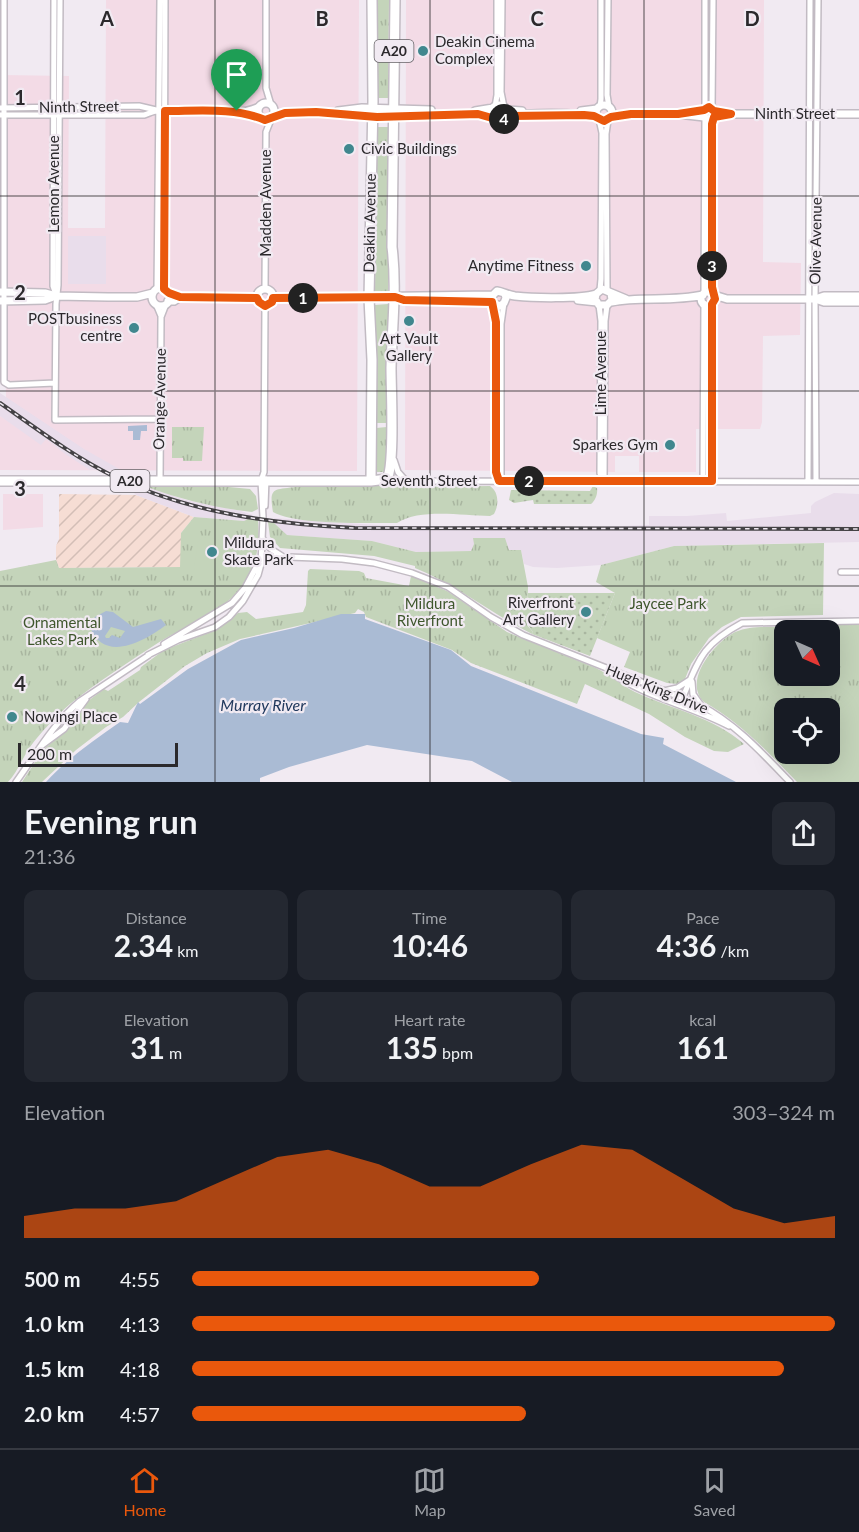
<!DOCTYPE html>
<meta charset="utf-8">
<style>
:root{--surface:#171b24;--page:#242831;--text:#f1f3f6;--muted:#9ea1a6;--line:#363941;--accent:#ea580c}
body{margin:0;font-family:Lato,sans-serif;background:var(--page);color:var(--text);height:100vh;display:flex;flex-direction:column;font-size:22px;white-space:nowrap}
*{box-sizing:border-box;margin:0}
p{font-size:20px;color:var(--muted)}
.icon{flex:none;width:33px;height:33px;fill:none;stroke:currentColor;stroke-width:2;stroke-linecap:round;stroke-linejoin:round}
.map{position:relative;height:782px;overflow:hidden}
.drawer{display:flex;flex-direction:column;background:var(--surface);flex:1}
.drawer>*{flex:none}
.needle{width:39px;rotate:135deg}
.buttons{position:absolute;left:774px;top:620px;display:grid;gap:12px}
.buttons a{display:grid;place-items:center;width:66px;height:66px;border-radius:12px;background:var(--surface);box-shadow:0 6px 24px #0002;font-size:30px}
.scale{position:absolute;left:18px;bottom:15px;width:160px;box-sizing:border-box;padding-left:6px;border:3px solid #2b292c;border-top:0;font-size:16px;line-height:21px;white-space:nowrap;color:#2b292c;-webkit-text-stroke:4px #f1eaf2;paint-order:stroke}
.pin{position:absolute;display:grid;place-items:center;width:51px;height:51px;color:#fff;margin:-62px -26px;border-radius:50% 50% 50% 0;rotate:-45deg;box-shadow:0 0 6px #0007}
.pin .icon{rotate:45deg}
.km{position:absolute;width:30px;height:30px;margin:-15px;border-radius:50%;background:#222;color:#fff;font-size:16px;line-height:30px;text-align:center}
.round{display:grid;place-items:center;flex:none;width:63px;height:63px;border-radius:12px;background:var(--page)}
.head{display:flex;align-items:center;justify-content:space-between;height:102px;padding:0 24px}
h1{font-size:33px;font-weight:700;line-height:45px}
.metrics{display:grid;grid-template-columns:repeat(3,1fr);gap:9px;height:102px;padding:6px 24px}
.metrics div{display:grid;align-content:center;border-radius:12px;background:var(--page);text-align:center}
.metrics b{font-size:30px;font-weight:700}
.metrics small{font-size:16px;font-weight:400}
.metrics p{font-size:16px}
.chart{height:168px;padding:12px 24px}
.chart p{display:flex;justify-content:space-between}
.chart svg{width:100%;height:108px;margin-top:6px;fill:var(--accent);opacity:.7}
ul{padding:0 24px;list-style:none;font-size:20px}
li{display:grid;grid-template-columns:96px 72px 1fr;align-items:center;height:45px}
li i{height:15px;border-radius:8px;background:var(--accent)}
.menu{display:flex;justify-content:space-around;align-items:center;height:84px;border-top:2px solid var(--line);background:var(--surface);font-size:16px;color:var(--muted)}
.menu a{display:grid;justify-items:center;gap:3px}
.menu .active{color:var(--accent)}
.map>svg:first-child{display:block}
.commercial{fill:#f3dbe6}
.industrial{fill:url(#industrial-furrows)}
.built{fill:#e9ddeb}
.grass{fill:url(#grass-dots)}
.park{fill:url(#park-tufts);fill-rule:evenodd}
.garden{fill:#c4d4ba}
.water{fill:#aabbd4;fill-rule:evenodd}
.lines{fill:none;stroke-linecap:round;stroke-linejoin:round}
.minor-casing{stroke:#c2bbc3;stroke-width:8}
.tertiary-casing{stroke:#c2bbc3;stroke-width:10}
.trunk-casing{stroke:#c2bbc3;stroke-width:12}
.minor{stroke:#fff;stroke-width:5}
.tertiary{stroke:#fff;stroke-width:7}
.trunk{stroke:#fff;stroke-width:9}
.rail-casing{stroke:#444245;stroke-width:4}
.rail{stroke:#f1eaf2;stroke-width:1.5;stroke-dasharray:4.5;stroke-linecap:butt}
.route-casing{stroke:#fff;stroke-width:12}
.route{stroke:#ea580c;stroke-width:8}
.grid{fill:none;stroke:#2b292c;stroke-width:1.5;stroke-opacity:0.55}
.poi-dot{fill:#40878e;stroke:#f1eaf2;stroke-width:2}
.labels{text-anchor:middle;stroke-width:4.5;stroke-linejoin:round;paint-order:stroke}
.shield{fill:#f1eaf2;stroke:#666367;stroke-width:1.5}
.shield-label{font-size:14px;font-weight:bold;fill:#2b292c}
.poi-label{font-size:15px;fill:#2b292c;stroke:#f1eaf2;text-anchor:start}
.street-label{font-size:15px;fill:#2b292c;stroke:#f1eaf2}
.park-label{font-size:15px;fill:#3e562c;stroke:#f1eaf2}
.water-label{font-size:16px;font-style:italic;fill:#21395d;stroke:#f1eaf2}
.grid-label{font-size:20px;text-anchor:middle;font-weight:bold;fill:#2b292c;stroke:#f1eaf2;stroke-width:4.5;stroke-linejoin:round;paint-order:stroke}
</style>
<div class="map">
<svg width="859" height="782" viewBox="0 0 859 782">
<defs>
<pattern id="industrial-furrows" width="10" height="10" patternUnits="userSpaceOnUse" patternTransform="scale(1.5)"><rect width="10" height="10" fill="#f6ddd4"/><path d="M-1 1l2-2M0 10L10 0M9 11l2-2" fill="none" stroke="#d3beb6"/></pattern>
<pattern id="grass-dots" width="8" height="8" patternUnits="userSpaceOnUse" patternTransform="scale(1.5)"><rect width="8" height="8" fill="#c4d4ba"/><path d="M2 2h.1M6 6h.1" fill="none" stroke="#a9b6a0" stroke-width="1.8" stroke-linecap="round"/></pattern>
<pattern id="park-tufts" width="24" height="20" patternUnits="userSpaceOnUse" patternTransform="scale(1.5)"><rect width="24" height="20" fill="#c4d4ba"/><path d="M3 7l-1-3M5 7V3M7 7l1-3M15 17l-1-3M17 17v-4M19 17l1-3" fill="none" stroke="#a9b6a0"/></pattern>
</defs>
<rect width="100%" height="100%" fill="#f1eaf2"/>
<path class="commercial" d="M106,0H359L357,471L0,470V416L5,419L6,397L2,75L69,76L68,228H105Z
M406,0H764L763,262L801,263L800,335L763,336L762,422L760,429H696V472H639V456H615V472L405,470Z
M3,494H43V527L3,530Z"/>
<path class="industrial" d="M59,494L136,495L194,517L181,533V567L59,568L56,560V546L59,539Z"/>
<path class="built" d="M68,236H106V284H68Z
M0,393L84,449L121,470H90L65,454L46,439L41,445L0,416Z
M128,486H149L151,488L186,500L241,511L253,515L252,519L244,521L194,517L136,495Z
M834,493L859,494V542L674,546L601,565L557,568L533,567L524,564L521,550H509L474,539V544L472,551L416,552L372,541L286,535L274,523V518L391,526L599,527L649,525V516H687L726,513L727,521L811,513V506L815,502Z"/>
<path class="grass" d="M593,486L597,488C598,494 595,501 591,504H534L533,500L514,503L509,500L511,490L590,491Z
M528,593H615L590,656L532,634L533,632C523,621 527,606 528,593Z"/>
<path class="park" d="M377,0H389L388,98H376Z
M377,127H388V292L375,291Z
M388,304L389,421L387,423H376L375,305Z
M172,427H204L202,461H183V458H172Z
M387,427L388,472H374L376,428Z
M149,486H219L250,489L256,496L258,509L252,512C217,508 183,500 150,488Z
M300,486H404L408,487L490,486C499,492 499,505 494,514L490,516C462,516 421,508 397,523C369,523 295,525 273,512C268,484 276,491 300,486Z
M194,517L244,521L248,519L258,520C260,545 257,565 243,585C226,610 186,626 161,641C130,661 99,681 70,704C56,716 41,732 30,747C22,759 18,771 8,782H0V571L56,560L59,568L180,567L181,533Z
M268,522L274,523L287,535L372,541L416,552L471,551L474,544L473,538H505L509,550H521L528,587L527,619V625L533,632L532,634C492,614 457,585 415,568V566L374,556L280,548L270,537Z
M824,543L823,615L741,617L722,627L709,638L691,664L685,679L678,684L667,683L624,667L630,652L597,638L615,593L596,582L601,565L674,546Z
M310,569L359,571L364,573L366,578L409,586L411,576L447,591L507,632L596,668C610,675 621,685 635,692C671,709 714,717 744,744L728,752L714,751L685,737L649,714L585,684L577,704L471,663L452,650L366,617L364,612L358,609L355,613L240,639L207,653L185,666L139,702L123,717L106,727L76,750L42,782H22L43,750L63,733L88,701L104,689L108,691L140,670L141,667L164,650L216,630L238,613L247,612L256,619L303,612L306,605L308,571Z
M859,626V782H797C768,752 741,723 704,702C682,681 715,642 735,632C745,628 754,627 764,627ZM784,630H830V675H784ZM784,708H830V753H784Z"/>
<path class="garden" d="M203,537L229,541L226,564L216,563L214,570L194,569L198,542Z
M821,625H859V663H830V630H821Z
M859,695V782H813L795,766L807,753H830V728Z"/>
<path class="water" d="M147,425V431H141L140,440H133V431H128V426Z
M106,611L113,612L133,627L161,619L166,625C145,641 104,664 90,627L95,617ZM111,627L125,631L120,638L112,635L109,638H106L105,636Z
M341,614H365V619L451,650L471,666L641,734L664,738L663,744L736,782H512L472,761L367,745L289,767L260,778V782H46C67,759 94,740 120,722L128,723L138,702L140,704L188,669L241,640L294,628Z"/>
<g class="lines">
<defs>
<path id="minor" d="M4,0V382L9,385L55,383
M54,0L53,286L56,295
M60,0L58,285L56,304L55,420L160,419
M266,0V88L271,105
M502,0L501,92L504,107
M608,0L607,95L609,107
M495,107L497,95V0
M600,107L601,99V0
M0,108L139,106L156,110
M705,109V0
M712,109L713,0
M245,113L260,117
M0,115H144C148,114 153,111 157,111C186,106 236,120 261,105
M599,119L602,133L601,279L600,290
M157,289L160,0
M164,289L165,0
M265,289L266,132L272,117
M607,289L606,134L608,120
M712,293V118
M704,294L705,118
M493,303L496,322V476L499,481
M156,304L161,316
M599,305L601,321L600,473L603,481
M394,460L398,472L406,481
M604,480L605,321L607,305
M160,481L161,317L166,304
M386,481L859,482
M499,481L501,476V324L504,303
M703,481L704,303
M712,481V304
M808,481L810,0
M816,481L815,299L818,0
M265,506L266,479
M263,539L271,549L282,556
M262,556L342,559L374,563L412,573L448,587L491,617L523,635L700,705C736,724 762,753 790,782
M841,572H859
M164,644L232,603L245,588L259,562
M148,655L178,640L215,627L229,617L243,601L258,575L261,564L263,517L261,481L264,472L265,306
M610,672C645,697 691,706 729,726
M692,682L693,694L700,704
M664,691L677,688L691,679
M680,704C698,663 699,646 742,623L859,621
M41,746L64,729L86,699
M16,782C37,753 52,725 80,701L149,655"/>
<path id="tertiary" d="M258 111a8 8 0 1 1 16 0a8 8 0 1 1-16 0Z
M596 113a8 8 0 1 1 16 0a8 8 0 1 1-16 0Z
M491 113a8 8 0 1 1 16 0a8 8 0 1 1-16 0Z
M703 113a6 6 0 1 1 12 0a6 6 0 1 1-12 0Z
M506,110L522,111
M338,111L362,108L431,110
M475,111L493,108
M581,111L597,109
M273,116L285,113L316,112L377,117L478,114L493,118
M611,117L631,114H678L704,117
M714,117L731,114H859
M505,118C521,112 581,112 598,118
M152 297a9 9 0 1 1 18 0a9 9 0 1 1-18 0Z
M257 297a8 8 0 1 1 16 0a8 8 0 1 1-16 0Z
M0,292L45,293L56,296L108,297H137L153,293
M701 299a7 7 0 1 1 14 0a7 7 0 1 1-14 0Z
M611,293L612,300L607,305H599L595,300L596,294L602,289L626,299
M505,294L506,298L504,303L500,306L493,303L491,297L497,291C503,292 508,295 515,296C533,298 579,299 596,294
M714,295L727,299H815L824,302H859
M273,298L492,295
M815,299L824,296H859
M578,300L597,302
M0,301L45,300L56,296
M168,301H174L180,297L257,298
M611,302C641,296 672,302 703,295"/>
<path id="trunk" d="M0,481H371L387,479C395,465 391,389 391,368C392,327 397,287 392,247L395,0
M371,481L372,360L369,298L373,101L372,0"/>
</defs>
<use href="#minor" class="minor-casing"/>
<use href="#tertiary" class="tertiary-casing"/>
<use href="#trunk" class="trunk-casing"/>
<use href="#minor" class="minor"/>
<use href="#tertiary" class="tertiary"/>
<use href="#trunk" class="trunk"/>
<defs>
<path id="rail" d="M0,403C37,429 74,457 115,477C189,513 274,524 355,528L859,529"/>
</defs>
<use href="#rail" class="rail-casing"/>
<use href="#rail" class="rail"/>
</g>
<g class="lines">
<defs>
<path id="route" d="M709,107L714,111L731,114L714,117L712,124V287L715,299L712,304V481H499L496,472V322L492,302L404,300L395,297L273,298L272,302L265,306L259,302L257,298L180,297L169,293L164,289L165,111C199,111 234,107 265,120L285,113L316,112L377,117L478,114L499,120L512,116L584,115L594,116L604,121L611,117L631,114H678L704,110Z"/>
</defs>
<use href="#route" class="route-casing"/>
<use href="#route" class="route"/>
</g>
<path class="grid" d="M215,0V782M430,0V782M644,0V782M0,196H859M0,391H859M0,586H859"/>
<g class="poi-dot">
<circle cx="423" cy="51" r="6"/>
<circle cx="349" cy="149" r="6"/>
<circle cx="586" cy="266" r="6"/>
<circle cx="409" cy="321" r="6"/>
<circle cx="134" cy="328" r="6"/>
<circle cx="670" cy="445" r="6"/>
<circle cx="212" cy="552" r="6"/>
<circle cx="586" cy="612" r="6"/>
<circle cx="12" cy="717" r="6"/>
</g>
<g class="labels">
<g class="shield">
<rect x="374.5" y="40" width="39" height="22" rx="4.5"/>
<rect x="110.5" y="470" width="39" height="22" rx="4.5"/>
</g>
<g class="shield-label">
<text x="394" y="56">A20</text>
<text x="130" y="486">A20</text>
</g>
<g class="poi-label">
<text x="435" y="47">Deakin Cinema<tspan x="435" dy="17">Complex</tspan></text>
<text x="361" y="154">Civic Buildings</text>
<text x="574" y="271" text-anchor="end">Anytime Fitness</text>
<text x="122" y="324" text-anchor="end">POSTbusiness<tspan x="122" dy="17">centre</tspan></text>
<text x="409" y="344" text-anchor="middle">Art Vault<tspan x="409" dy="17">Gallery</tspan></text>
<text x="658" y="450" text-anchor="end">Sparkes Gym</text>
<text x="224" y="548">Mildura<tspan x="224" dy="17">Skate Park</tspan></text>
<text x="574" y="608" text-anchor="end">Riverfront<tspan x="574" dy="17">Art Gallery</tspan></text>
<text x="24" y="722">Nowingi Place</text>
</g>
<g class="street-label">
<text transform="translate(79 107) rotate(-1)" y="5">Ninth Street</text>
<text x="795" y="119">Ninth Street</text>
<text transform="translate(54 184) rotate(-90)" y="5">Lemon Avenue</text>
<text transform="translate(266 203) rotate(-90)" y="5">Madden Avenue</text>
<text transform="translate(370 223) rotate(-89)" y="5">Deakin Avenue</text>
<text transform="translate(816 241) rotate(-89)" y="5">Olive Avenue</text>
<text transform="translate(601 373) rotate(-90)" y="5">Lime Avenue</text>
<text transform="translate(160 399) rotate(-89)" y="5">Orange Avenue</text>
<text x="429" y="486">Seventh Street</text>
<text transform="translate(657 689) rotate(22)" y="5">Hugh King Drive</text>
</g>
<g class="park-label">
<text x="430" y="609">Mildura<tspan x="430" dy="17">Riverfront</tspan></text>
<text x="668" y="609">Jaycee Park</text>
<text x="62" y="628">Ornamental<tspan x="62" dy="17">Lakes Park</tspan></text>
</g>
<g class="water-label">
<text x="263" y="711">Murray River</text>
</g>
</g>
<g class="grid-label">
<text x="107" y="26">A</text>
<text x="322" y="26">B</text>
<text x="537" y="26">C</text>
<text x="752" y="26">D</text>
<text x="20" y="105">1</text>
<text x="20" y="300">2</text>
<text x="20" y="496">3</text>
<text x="20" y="691">4</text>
</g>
</svg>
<div class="buttons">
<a><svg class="needle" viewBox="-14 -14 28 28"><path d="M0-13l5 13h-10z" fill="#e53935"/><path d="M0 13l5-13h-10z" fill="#9ea1a6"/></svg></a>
<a><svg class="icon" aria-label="locate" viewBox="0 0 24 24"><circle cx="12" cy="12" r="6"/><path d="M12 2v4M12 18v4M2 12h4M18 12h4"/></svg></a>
</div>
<div class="scale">200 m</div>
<div class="pin" style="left:237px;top:111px;background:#1e9e55"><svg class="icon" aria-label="arrive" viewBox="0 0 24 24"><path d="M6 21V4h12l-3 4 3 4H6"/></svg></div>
<b class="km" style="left:303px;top:298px">1</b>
<b class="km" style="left:529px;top:481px">2</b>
<b class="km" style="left:712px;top:266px">3</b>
<b class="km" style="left:504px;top:119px">4</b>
</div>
<section class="drawer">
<div class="head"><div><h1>Evening run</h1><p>21:36</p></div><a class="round"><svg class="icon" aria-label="share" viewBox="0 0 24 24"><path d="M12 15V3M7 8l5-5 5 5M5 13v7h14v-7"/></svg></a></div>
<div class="metrics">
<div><p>Distance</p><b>2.34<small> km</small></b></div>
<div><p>Time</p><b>10:46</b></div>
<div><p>Pace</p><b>4:36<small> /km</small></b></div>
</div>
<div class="metrics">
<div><p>Elevation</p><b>31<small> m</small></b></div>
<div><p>Heart rate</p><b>135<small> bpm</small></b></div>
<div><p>kcal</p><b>161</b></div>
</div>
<div class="chart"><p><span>Elevation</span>303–324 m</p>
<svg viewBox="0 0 160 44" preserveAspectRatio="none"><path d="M0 44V35L10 32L20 32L30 29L40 20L50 11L60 8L70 14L80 23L90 23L100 14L110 6L120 8L130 20L140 32L150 38L160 35V44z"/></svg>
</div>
<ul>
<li><b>500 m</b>4:55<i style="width:54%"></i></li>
<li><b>1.0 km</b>4:13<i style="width:100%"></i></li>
<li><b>1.5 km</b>4:18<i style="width:92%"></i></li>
<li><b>2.0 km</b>4:57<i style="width:52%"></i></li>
</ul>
</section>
<nav class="menu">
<a class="active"><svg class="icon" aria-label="home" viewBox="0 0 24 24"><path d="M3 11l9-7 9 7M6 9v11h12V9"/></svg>Home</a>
<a><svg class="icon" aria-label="map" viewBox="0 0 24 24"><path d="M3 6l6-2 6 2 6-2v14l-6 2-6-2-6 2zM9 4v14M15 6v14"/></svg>Map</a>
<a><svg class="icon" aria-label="saved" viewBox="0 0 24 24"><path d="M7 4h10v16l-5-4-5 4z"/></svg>Saved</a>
</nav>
